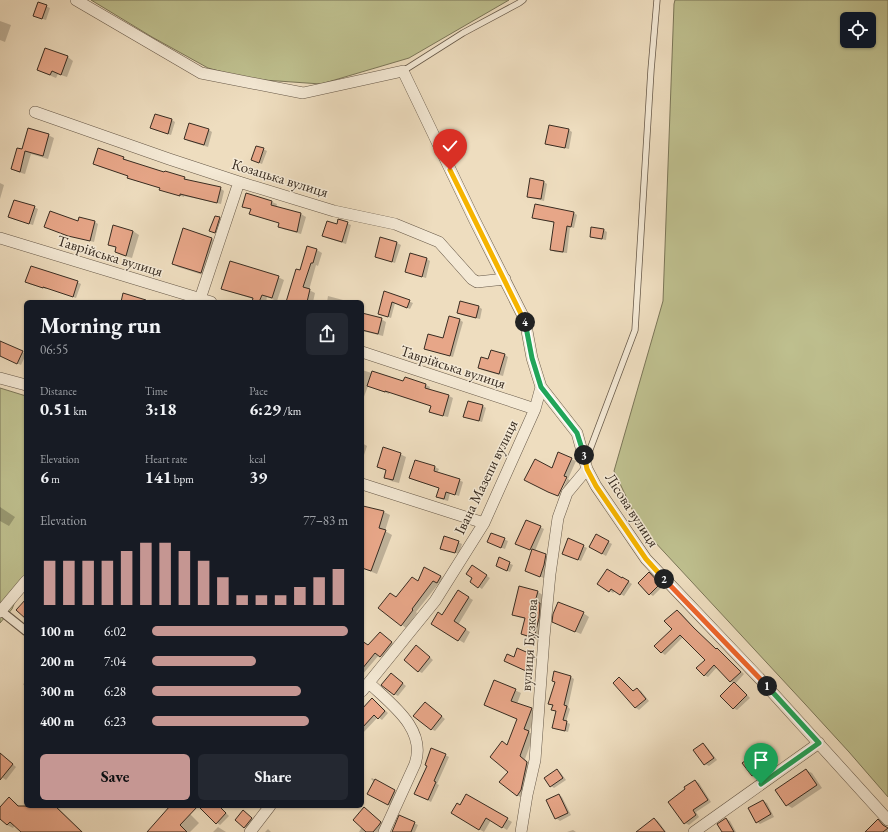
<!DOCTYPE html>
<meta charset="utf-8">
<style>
:root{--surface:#171b24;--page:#242831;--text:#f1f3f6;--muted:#9ea1a6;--accent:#c59692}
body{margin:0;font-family:"EB Garamond",serif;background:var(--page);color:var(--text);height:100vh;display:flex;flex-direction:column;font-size:15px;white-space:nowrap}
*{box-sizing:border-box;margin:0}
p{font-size:13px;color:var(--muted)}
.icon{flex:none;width:22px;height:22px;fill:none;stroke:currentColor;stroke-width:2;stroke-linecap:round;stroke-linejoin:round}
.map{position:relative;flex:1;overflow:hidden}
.side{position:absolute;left:24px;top:300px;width:340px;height:508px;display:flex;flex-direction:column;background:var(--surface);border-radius:6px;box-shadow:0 1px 3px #0004}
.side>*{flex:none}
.fabs{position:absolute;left:840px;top:12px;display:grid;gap:8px}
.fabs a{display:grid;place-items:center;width:36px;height:36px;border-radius:6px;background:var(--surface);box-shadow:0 1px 3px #0004;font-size:20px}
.pin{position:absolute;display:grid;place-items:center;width:34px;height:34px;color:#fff;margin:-41px -17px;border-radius:50% 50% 50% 0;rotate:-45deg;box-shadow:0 0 4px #0007}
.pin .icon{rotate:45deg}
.km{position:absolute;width:20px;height:20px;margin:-10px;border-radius:50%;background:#222;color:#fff;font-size:11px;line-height:20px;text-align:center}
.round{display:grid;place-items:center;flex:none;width:42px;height:42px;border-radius:6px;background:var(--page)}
.head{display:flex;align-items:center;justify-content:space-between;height:68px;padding:0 16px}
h1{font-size:22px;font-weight:700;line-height:30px}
.stats{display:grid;grid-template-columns:repeat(3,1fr);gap:6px;height:68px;padding:4px 16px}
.stats div{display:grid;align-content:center}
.stats b{font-size:17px;font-weight:700}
.stats small{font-size:11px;font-weight:400}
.stats p{font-size:11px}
.chart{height:112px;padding:8px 16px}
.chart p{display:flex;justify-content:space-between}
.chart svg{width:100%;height:72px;margin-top:4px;stroke:var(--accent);stroke-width:6}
.button{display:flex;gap:8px;margin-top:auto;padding:8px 16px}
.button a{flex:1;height:46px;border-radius:6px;background:var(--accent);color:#111;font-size:16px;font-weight:700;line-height:46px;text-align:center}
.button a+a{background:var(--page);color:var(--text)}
ul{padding:0 16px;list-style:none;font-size:13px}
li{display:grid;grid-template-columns:64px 48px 1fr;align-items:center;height:30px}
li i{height:10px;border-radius:5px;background:var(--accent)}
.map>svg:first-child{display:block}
.green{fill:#bebf8e;stroke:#7b7658;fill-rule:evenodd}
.shadow{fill:#0003}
.building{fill:#e7a688;stroke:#382c21}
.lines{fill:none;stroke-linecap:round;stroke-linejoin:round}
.service-casing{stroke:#665848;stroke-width:7}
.pedestrian-casing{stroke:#665848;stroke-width:10}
.minor-casing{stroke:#665848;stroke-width:12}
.service{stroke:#f4e9d5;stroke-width:5.5}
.pedestrian{stroke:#f4e9d5;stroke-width:8}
.minor{stroke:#f4e9d5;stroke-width:11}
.split-1-casing{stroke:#fff;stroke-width:8}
.split-2-casing{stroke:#fff;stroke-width:8}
.split-3-casing{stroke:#fff;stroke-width:8}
.split-4-casing{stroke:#fff;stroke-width:8}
.split-5-casing{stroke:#fff;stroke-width:8}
.split-1{stroke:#22a559;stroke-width:5}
.split-2{stroke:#f0652b;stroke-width:5}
.split-3{stroke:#f5b400;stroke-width:5}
.split-4{stroke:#22a559;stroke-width:5}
.split-5{stroke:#f5b400;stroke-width:5}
.labels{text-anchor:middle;stroke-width:3;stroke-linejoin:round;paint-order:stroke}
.street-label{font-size:15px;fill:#382c21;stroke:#f4e9d5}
</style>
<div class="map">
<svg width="888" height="832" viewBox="0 0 888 832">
<rect width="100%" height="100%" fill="#eeddbf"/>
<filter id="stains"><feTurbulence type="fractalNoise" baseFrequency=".005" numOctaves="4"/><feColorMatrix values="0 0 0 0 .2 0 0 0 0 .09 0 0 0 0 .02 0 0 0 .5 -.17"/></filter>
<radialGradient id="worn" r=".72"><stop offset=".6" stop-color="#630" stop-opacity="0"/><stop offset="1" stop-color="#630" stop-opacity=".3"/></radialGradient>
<path class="green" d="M91,0H509L409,58L321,84L249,79L208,68L152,37Z
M675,0H888V797L849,752L805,704L640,526L614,471L663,301L674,4ZM847,19H869V41H847Z
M0,388L26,396V574L12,609L0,623Z"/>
<path class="shadow" d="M38,3L50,8L46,20L37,17Z
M0,21L11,25L5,42L0,40Z
M46,49L68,57L73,61L67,77L58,74L56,78L44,73L38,70Z
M172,120L175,122L171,135L155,130L151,128Z
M550,126L569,130L572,132L569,149L550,145L546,143Z
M209,130L212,132L208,147L188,141L185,139Z
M48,135L54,138L48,159L31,154L25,174L18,172L12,169L23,150Z
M263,149L267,151L262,164L255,161Z
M123,158L127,160V161L165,173L184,178L189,180L188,181L220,188L224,191L221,204L184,196V197L164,191L161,188L133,180L129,178V176L98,166L94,164Z
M544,182L547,184L544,201L532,198L528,196Z
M0,183L4,185L0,199Z
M246,194L272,202L277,204L276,208L301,214L306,217L301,234L283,229L279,226V223L255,216L250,213L252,210L243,206Z
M34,207L38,209L33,225L13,219L9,217Z
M574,213L577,215L574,228L570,227L567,253L555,252L551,250L555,223L537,219L533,217Z
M219,218L223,220L218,234L214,232Z
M339,220L351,225L346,244L327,238L323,236L338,225Z
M95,222L98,224L94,242L73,237L79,223Z
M114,226L133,231L139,235L132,258L121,255L116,252L117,248L109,244Z
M604,230L607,232L606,240L594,238L591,236Z
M381,238L397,243L401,245L395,263L379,258L376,256Z
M212,239L217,242L206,276L178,267L173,264Z
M317,250L322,253L318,266L316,265L309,290L315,293L313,302H287Z
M411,255L427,259L430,261L426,278L410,273L406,271Z
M278,277L284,280L277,301L267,297L266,302H253V299L228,291L223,288Z
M26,282H77L81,284L76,298L47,288L46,289L29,284Z
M385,292L413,303L410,309L395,303L391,318L382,315Z
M328,296L343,300L347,302H327Z
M461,302L479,307L482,309L480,319L462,315L458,313Z
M362,314L381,319L386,322L383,336L362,331Z
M450,318L460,320L463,322L453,357L428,350L425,348L444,339Z
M0,342L26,354L21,365L0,356Z
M505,355L508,357L503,376L482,370L479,368L489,360Z
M362,370L404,383L406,378L426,385L430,387L429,390L449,396L453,398L448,417L434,414L430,411L432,406L390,392L389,394L368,386L362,402Z
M483,406L486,408L482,422L468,418Z
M362,443L367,446L364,455H362Z
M400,454L406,457L399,483L391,481L385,477L387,471L378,467Z
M571,459L576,461L568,479L571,481L563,498L559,497L568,477H566L557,496L553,494L552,470Z
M415,461L435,467L439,469L437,473L459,480L463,482L459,496L450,493L448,501L441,499L438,497L440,488L414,480L410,478Z
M0,507L15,517L9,526L0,521Z
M384,512L390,515L385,531L392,535L377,574L362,568V515Z
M540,527L544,529L535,551L549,557L547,568L544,578L526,571L533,551L520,545Z
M492,534L508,541L505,549L492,544Z
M597,536L612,544L606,556L590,547Z
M458,542L462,544L459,554L445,550Z
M583,546L587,548L581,561L566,555Z
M500,559L513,565L510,572L500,568Z
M425,569L445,579L442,585L439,583L416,612L417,613L406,628L380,608L397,598L418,582Z
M476,569L490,578L482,589L471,582Z
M649,574L653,576L663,586L653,596L650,594Z
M623,578L632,584L624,596L615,591L613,593L599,584Z
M520,587L538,592L543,595L541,605L545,607L539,640L527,637L522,634L526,619L518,617L513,614Z
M458,591L473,600L458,625L470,632L464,643L432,624L442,616Z
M677,611L681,613L696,630L716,649L720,651L744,674L735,684L738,685L750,698L737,710L733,708L734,683L731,682L717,667L708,677L704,675L706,660L683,637L665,655L661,652L673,629Z
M583,613L589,617L581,634L559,625Z
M380,633L395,645L384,658L379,655L362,675V642L369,646Z
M420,649L433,660L422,673L418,671Z
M532,655L536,657L530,672L509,663L514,658Z
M555,672L571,677L574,679L568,707L570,709L566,722L570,724L568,732L556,729L553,727L556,711L552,709L553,706L549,703L556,682Z
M395,677L406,686L398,696L394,694Z
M620,678L623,680L634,692L637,689L641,691L649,701L639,710L636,708L614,683Z
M495,681L521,693L517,704L531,709L537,712L529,732L534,735L525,759L532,766L522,798L517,795L509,771L507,745L518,719L485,705Z
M26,682V688L23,684Z
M372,700L376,702L388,713L382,720L378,717L362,734V710Z
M429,706L445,719L435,731L431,729Z
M703,744L706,746L717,760L709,766L705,764L695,750Z
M0,753L16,767L6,780L0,776Z
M445,755L449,757L437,784L439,785L431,802L419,796Z
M755,755L759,757L767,769L756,778L753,776Z
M557,770L560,772L566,780L554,788L551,786Z
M806,770L812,773L822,788L792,808L787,805Z
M372,778L398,793L392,807L376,798L383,790L371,779Z
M695,781L699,783L711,802L696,812L699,817L689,825L685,823Z
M467,795L512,822L507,830L491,820L484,832L452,813L460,806Z
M559,795L562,797L571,815L560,821L556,818L548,801Z
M9,799L15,802L27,814L36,806H56L83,832H22L15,825L13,828L7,825L0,818V808Z
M763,801L767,803L774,817L760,824L757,822Z
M171,806H179L185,809L199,823L190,832H148Z
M200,806H219L229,816L220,825L217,823Z
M365,808L384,824L379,832H359L362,827Z
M246,813L255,821L248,829L236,819Z
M401,817L418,825L415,832H393Z
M654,819L658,821L666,832H645Z
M726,819L730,821L736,832H723L719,824Z
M878,820L881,822L888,829V832H869Z
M218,827L226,832H213Z
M268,829L271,832H272H265Z
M573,830L576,832H567Z"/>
<path class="building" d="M38,2L47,5L42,19L33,16Z
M45,48L68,56L61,75L52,71L50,75L37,70Z
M155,114L172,119L168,134L150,128Z
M189,123L209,129L204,145L184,139Z
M549,125L569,129L565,148L545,144Z
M28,128L49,134L43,156L25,151L20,172L11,169L17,148L22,149Z
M256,146L264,148L259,163L251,160Z
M98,148L124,157L123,159L164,172L165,171L185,177L184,179L221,187L217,203L180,194V196L159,190L160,188L127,178L128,176L93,164Z
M530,178L544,181L541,199L527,197Z
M246,193L272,201L271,205L301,213L297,232L278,227L279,223L249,214L251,209L242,207Z
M14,200L35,206L29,224L8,217Z
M535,204L574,212L571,227L567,226L563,252L550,250L554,222L532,218Z
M50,211L78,221L79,217L95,221L90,241L68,236L44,227Z
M215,216L220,217L215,233L209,231Z
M338,219L348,222L342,242L322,236L327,221L337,224Z
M113,225L133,231L126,256L115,252L116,247L108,245Z
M591,227L604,229L602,239L590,237Z
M183,228L212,238L201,273L172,264Z
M380,237L397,242L392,262L375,257Z
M307,246L317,249L313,263H311L303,287L310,289L307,302H286L296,269L300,270Z
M410,253L427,258L422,277L405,272Z
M230,261L279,276L272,298L262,295L259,302H252L253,298L221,289Z
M31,266L78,281L73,297L43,287V288L25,282Z
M384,291L410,300L407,308L392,302L388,317L378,314Z
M123,293L146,300L145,302H121Z
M460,301L479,306L476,318L457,313Z
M362,313L382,318L378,334L362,330Z
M449,316L460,319L450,356L424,349L428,334L443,338Z
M0,341L23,351L17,364L0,356Z
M491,350L505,354L499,374L478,368L481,357L488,359Z
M372,371L403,381L405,377L426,384L425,388L449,395L443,416L429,412L431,406L385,391V392L367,386Z
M468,401L483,405L479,421L463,417Z
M383,447L401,453L393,480L384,478L386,470L377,467Z
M558,452L572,458L564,476L567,477L558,496L548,492L524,480L535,459L552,468Z
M415,460L435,466L434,471L460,479L455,495L446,492L444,499L436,497L439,488L409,478Z
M363,506L384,511L379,528L386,530L371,571L362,568V511Z
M526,520L541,526L530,550L515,544Z
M491,533L505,538L501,548L487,542Z
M596,534L609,541L602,554L589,547Z
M444,536L459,541L455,553L440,549Z
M568,538L584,545L578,560L562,554Z
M532,549L546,554L544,565L540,577L525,571Z
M499,557L510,562L507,571L496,566Z
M472,565L487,575L478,588L470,582L472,578L466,574Z
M424,567L441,576L437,583L433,581L412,609L413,610L401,626L378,608L390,593L396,597L412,577L418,581Z
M607,569L622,578V577L629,581L620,595L611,589L609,592L597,584Z
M649,572L660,584L649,595L638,583Z
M519,586L538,591L535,602L540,603L539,618L534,638L521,634L525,618L512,615Z
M458,590L469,597L454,621L466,629L458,641L431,624L438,612L442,615Z
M26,599V619L16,610Z
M558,602L584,612L575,632L552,622L553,614Z
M677,610L694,628L716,649L717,648L741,672L730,682L714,665L704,676L696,668L705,660L680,635L661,653L654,646L672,629L664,621Z
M380,632L392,642L380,657L375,653L362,669V641L368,645Z
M416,645L430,657L418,672L404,660Z
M517,648L533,655L526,671L504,661L507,654L514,657Z
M554,671L571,676L564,705L567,706L563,720L567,721L565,731L552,728L556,711L551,710L553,705L548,704L555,682L552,681Z
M391,673L403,683L394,695L381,685Z
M619,677L633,691L637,688L646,699L635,708L613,683Z
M494,680L516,689L511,701L532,708L524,729L529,731L520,756L527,762L521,790L517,796L499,782L508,772L490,757L502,741L507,745L517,719L484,705Z
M734,682L747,695L733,709L720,696Z
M372,698L385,711L378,719L374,715L362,728V709Z
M425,702L442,716L431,730L413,716Z
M703,743L714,758L704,765L693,750Z
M431,748L446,754L434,781L436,782L428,800L414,794L427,766L425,765Z
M0,753L13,764L0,780Z
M755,754L765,767L752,776L742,763Z
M557,769L563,778L550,787L544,778Z
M806,769L817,785L786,806L775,790Z
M375,779L395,790L388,805L367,794Z
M695,780L708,800L693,810L696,815L684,824L668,802L685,789L684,787Z
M466,794L508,818L502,828L486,818L479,830L451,813L457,803L460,805Z
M559,794L568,813L555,819L546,800Z
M9,797L18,806H55L82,832H21L10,822L7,825L0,819V807Z
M763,800L771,814L756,823L748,808Z
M170,806H198L180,825L187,832H147Z
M198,806H219L226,813L216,824Z
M364,807L381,822L379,825L373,832H366L353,820Z
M243,810L252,818L244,828L235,820Z
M399,815L415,822L411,832H392Z
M654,818L665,832H636Z
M726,818L734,832H722L717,824Z
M878,819L883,825L888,828L883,832H865Z"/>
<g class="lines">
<defs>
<path id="service" d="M403,71L463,33L519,3L523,0
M586,460L635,330L651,70L657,0"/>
<path id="pedestrian" d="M1,611L26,631"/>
<path id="minor" d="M76,0L201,73L303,93L403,71L474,219L525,320L532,358L541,387L577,433L587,469L596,486L646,559L762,681L888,820
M35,112L169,159L239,182L334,211L395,224L439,242L472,279L477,282L505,279
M0,238L211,302
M199,302L239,182
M362,352L535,409
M0,378L26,385
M362,484L484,523
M0,612L26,581
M369,683C391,704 427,729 415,764L384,832
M362,691L435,601L484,523L535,409L541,387
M250,832L270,806
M521,832L527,795L535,760L544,637L550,574L558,518L567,493L587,469
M694,832L819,743"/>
</defs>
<use href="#service" class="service-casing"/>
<use href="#pedestrian" class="pedestrian-casing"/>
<use href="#minor" class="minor-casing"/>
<use href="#service" class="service"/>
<use href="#pedestrian" class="pedestrian"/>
<use href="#minor" class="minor"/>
</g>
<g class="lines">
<defs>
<path id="split-1" d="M761,784L819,743L767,686"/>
<path id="split-2" d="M664,579L767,686"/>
<path id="split-3" d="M584,455L587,469L596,486L646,559L664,579"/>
<path id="split-4" d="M525,322L532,358L541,387L577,433L584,455"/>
<path id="split-5" d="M450,170L525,322"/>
</defs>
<use href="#split-1" class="split-1-casing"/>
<use href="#split-2" class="split-2-casing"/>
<use href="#split-3" class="split-3-casing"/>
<use href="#split-4" class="split-4-casing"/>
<use href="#split-5" class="split-5-casing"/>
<use href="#split-1" class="split-1"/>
<use href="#split-2" class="split-2"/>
<use href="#split-3" class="split-3"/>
<use href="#split-4" class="split-4"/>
<use href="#split-5" class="split-5"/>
</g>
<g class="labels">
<g class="street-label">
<text transform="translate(280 178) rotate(17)" y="5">Козацька вулиця</text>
<text transform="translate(110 256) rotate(17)" y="5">Таврійська вулиця</text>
<text transform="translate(453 367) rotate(18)" y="5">Таврійська вулиця</text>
<text transform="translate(486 477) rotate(-64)" y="5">Івана Мазепи вулиця</text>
<text transform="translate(632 510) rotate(57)" y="5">Лісова вулиця</text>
<text transform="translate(529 645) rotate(-86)" y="5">вулиця Бузкова</text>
</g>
</g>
<rect width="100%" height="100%" filter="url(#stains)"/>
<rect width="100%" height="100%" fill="url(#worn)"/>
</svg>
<div class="fabs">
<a><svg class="icon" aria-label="locate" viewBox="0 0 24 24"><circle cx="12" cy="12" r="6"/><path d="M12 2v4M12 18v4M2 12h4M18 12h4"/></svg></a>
</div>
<div class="pin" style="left:761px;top:784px;background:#1e9e55"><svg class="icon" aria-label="arrive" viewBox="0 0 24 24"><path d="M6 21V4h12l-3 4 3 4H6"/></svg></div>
<div class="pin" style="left:450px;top:170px;background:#d93025"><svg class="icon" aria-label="check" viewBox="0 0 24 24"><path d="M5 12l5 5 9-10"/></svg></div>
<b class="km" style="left:767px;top:686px">1</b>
<b class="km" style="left:664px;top:579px">2</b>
<b class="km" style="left:584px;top:455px">3</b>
<b class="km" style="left:525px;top:322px">4</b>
<section class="side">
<div class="head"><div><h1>Morning run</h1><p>06:55</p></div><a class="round"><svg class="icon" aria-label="share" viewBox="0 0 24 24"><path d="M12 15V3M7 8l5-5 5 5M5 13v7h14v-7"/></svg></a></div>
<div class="stats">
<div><p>Distance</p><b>0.51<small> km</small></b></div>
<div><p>Time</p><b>3:18</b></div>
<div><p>Pace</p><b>6:29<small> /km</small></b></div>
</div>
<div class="stats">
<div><p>Elevation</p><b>6<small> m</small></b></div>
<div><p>Heart rate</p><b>141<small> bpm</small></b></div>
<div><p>kcal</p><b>39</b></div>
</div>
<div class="chart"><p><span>Elevation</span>77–83 m</p>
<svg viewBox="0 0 160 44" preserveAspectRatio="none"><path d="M5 44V17M15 44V17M25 44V17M35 44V17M45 44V11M55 44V6M65 44V6M75 44V11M85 44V17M95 44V27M105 44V38M115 44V38M125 44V38M135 44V33M145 44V27M155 44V22"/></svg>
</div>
<ul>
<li><b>100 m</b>6:02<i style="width:100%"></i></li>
<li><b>200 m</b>7:04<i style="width:53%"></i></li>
<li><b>300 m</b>6:28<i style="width:76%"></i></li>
<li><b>400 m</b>6:23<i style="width:80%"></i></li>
</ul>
<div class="button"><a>Save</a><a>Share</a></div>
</section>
</div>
